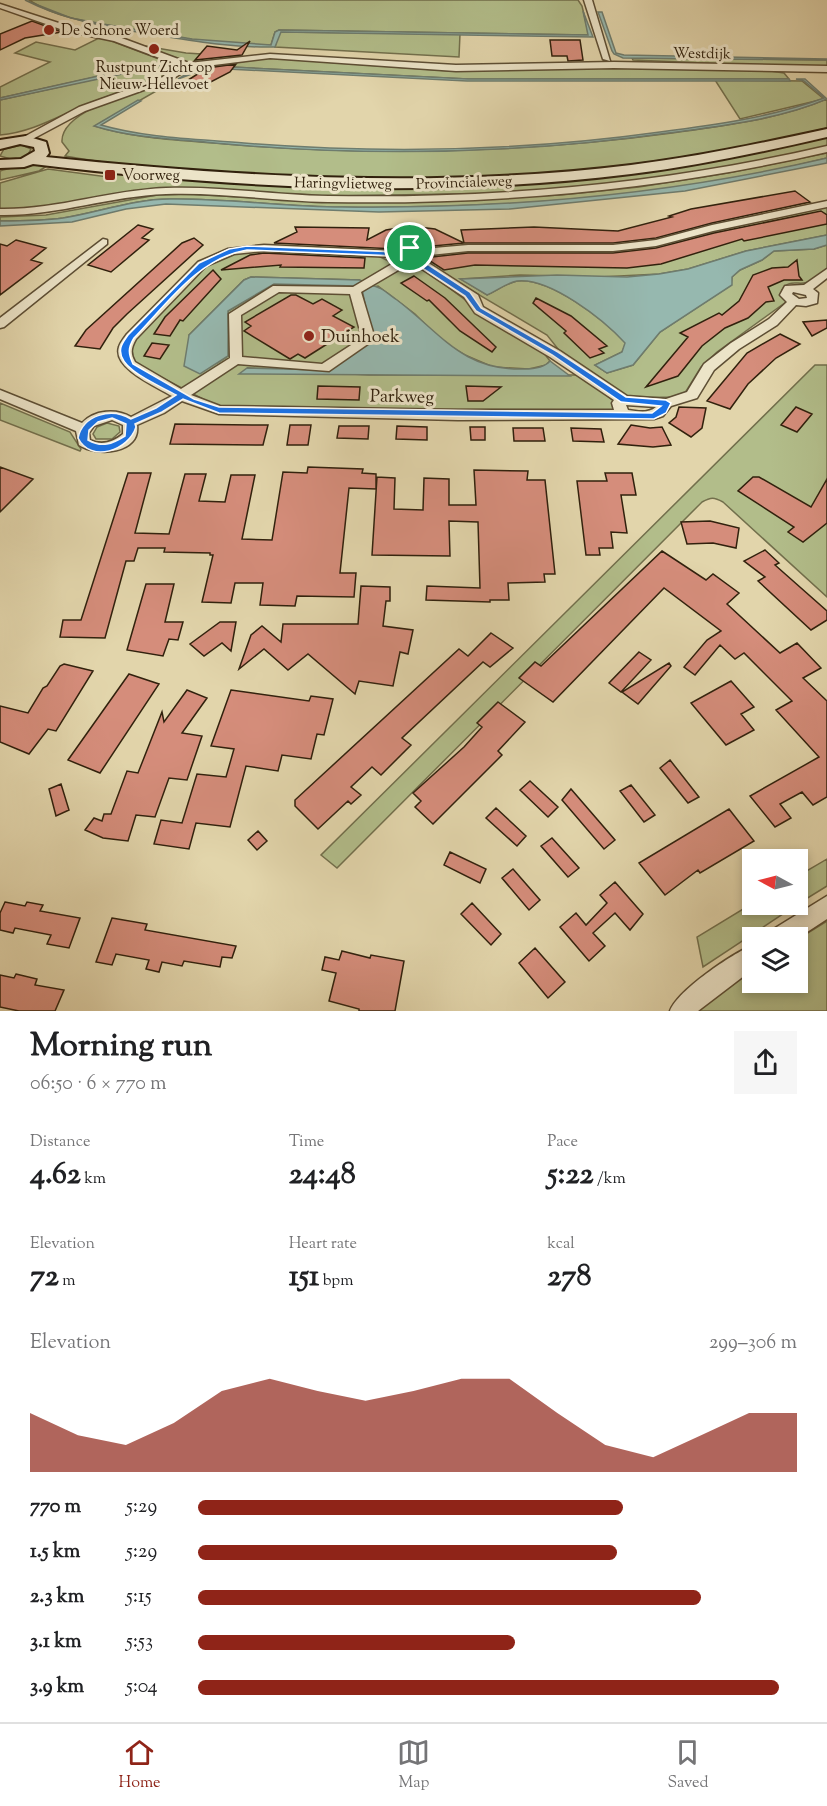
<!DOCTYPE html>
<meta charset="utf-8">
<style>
:root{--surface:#fff;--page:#f6f6f6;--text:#202124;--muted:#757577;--line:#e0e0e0;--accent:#8f2418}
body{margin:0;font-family:"Sorts Mill Goudy",serif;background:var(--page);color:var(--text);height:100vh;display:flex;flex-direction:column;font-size:22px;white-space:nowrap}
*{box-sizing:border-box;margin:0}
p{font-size:20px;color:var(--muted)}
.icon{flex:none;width:33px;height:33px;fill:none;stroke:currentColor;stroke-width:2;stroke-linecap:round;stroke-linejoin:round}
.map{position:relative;height:1011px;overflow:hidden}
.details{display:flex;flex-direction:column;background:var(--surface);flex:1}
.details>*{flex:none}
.needle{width:39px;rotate:277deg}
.controls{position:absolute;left:742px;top:849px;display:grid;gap:12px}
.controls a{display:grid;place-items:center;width:66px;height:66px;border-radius:0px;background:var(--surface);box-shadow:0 3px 9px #0003;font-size:30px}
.pin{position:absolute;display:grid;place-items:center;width:51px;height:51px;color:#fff;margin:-26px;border:3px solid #fff;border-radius:50%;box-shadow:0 2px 6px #0007}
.round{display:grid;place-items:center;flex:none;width:63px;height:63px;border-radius:0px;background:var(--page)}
.headline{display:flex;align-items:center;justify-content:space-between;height:102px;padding:0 30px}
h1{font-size:33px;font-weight:800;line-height:45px}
.metrics{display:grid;grid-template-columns:repeat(3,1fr);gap:9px;height:102px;padding:6px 30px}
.metrics div{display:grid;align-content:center}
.metrics b{font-size:30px;font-weight:800}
.metrics small{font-size:16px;font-weight:400}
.metrics p{font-size:16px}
.chart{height:168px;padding:12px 30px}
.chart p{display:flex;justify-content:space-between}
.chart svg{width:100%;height:108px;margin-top:6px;fill:var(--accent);opacity:.7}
ul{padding:0 30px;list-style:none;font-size:20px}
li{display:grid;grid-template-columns:96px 72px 1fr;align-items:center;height:45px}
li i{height:15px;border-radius:8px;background:var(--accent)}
.menu{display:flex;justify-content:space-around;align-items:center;height:84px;border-top:2px solid var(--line);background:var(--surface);font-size:16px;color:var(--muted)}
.menu a{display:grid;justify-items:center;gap:3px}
.menu .on{color:var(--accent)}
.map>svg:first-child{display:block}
.green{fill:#b2bd8a;stroke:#726f4c;stroke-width:1.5;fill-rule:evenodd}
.water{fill:#96b8af;stroke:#6e7c6e;stroke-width:1.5}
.building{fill:#d58d7b;stroke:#31210d;stroke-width:1.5}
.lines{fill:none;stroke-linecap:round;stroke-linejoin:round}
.street-casing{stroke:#5d4e34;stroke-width:3}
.secondary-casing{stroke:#31210d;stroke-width:4}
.street{fill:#ece4c8;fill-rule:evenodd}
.secondary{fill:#ece4c8;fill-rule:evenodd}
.route{fill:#1a73e8;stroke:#fff;stroke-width:1.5;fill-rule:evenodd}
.poi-dot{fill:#8f2418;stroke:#ece4c8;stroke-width:2}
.labels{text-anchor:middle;stroke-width:6;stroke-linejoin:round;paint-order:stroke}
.far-poi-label{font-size:15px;fill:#31210d;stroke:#ece4c8;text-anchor:start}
.far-street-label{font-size:15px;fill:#31210d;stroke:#ece4c8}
.poi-label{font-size:18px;fill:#31210d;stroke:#ece4c8;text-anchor:start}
.street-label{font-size:18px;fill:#31210d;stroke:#ece4c8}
</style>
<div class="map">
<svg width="827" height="1011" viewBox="0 0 827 1011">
<rect width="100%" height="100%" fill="#e2d5ab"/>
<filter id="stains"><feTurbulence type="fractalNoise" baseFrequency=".00333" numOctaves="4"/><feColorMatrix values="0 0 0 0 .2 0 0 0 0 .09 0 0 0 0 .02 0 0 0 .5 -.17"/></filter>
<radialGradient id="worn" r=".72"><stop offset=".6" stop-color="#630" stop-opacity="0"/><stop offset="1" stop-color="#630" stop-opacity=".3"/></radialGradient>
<path class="green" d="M29,0H578L582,6L589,35L279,30L275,32L271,45C228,47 183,38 141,31C104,24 61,21 29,0Z
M279,32L460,34L459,57L275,47Z
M101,37L180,67C153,84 124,90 95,101C63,113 35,132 0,135V100L164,64L163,62L0,98V87L50,62L15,53L36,42L75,50Z
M133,44L186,53L249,57L193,64Z
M269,58L450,71L599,68L764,70L784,73L789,79H468L212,66Z
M632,58L827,60V68L633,60Z
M715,80L802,81L824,99L740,119Z
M168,81L172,82L95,126C135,139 183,140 225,144C374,156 524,153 672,133C723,126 780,119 827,99V128C637,175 441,187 246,174C185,170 125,167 65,156L69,151L62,142C60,109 143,90 168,81Z
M827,137V146L712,171L633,182L507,193L333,196L186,189L53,208L0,209V183L48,169L108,177L118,174L282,186L410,188L662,169L743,156Z
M22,145L31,149L27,156L14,160L0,156L4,149Z
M827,153V158C669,198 504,209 342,207C285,207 227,198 170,199C134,199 99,212 63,218C42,221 21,221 0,221V217L46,215L157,195L189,194L308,201H421L561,195L639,187L728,173Z
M50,164L39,171L0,180V171L3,170L25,165Z
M827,205V235L746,251L688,269L659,274L599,277L520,275L461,279L487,295C496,291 507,283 517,281C550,277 604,320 626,343L622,352L595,365L607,373L633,365L660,332L731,285L732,277L740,270L762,260L774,251L814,249L827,245V271C822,274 815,280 809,282C799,286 789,278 782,290L786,302L717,352L701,367L685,393L675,397L623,398L562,354L547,335L432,267L428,262L433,255L441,253L633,251Z
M245,251L374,254L395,264L422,268L468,302L540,348L550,361L546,365L529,369L493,367L465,355L443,342L415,314L378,286L362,289L373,339L325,370L247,368L369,375H582L616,403V410L220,408L134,363L129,350L135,339L206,264L216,258ZM251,277L359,280L357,286L274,284L228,311V356L217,363L189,335L244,280Z
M815,365H827V597L723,502C714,497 711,497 702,502L337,868L321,855Z
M0,403L70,432L81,449L80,451L0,420Z
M107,423L119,426L120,432L112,439H96L93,434L97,427Z
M827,859V886L798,904V876Z
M753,903L798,904L703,967L697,937Z
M827,921V1011H696L753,968V982H798V939Z"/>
<path class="water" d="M25,0L71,18L103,24L192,39L271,45L275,32L279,30L588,35L583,11L593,37L281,32L275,47C235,48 194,41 155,35C110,27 66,21 25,0Z
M598,12H602L616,53L624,55L827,59V60L623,58L614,54L612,51Z
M165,61L164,64L155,67L0,100V98Z
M212,66L468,79H789L790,81H467L208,68L178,79L197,68Z
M796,79H805L827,99C778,120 720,126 668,133C518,154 366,157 215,143C176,139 132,138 94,126L138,100L141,101L101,125C146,138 197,139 244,143C383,154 523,151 660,132C715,125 772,117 824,98L804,81Z
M827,158V163L685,191L510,209L379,212L166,204L126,209L72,222L0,226V221C21,221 42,221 63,218C99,212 134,199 170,199C227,198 285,207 342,207C505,209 668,195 827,158Z
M827,235V245L814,249L774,251L762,260L740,270L732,277V285L660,332L633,365L607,373L595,365L622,352L625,343C604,320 550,277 517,281C507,283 496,291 487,295L460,279L557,275L627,277L659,274L688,269L746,251Z
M251,277L360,280L364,282L357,286L274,284L228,311V356L200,374L184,366L189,335L244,280Z
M369,285C381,286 388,294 397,300C441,333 462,371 524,369C533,369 544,368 550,361L570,376L239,374L247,368L325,370L372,339L362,289Z"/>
<path class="building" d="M32,21L62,32L25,38L0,50V34Z
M550,40H580L583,60L568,61L567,56H552Z
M250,41L242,55L195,60L207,46L237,50Z
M236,64L230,72L203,86L185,82L207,68Z
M795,191L810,202L712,223L656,238L613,243H464L461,230L534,227L618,231L672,217L669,216L691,209Z
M821,211L827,215V224L744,241L742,239L661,264L627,268L475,265L444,270L430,261L432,257L468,253H613L656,248L714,233Z
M138,225L153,229L142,238L149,240L111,272L88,265Z
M410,226L435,229L464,243L423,247L413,244L395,249L274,243L297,232L295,227L369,228L367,240L386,230Z
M194,238L203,245L127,314L113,328L100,349L75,346L86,330L182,243Z
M16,240L46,248L31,260L42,263L0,295V244L7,246Z
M264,253L365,258L364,268L280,267L281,265L221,270L250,255Z
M797,260L799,276L802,280H784L768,287L774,301L766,302L748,318L725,328L702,346L678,376L646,387L688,337L680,333L719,313L722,315L739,301L753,275L772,268L788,267Z
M213,270L221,279L183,321L180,320L170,336L154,334L165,317Z
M414,276L445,298L496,347L492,352L460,331L429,300L427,301L401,283Z
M291,295H296L313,304L322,299L342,310L333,316L354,327L305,358L298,354L290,359L244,331L251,326L245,322Z
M536,298L571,316L607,346L599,349L604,353L590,358L564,333L566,331L533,303Z
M827,320V328L812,336L803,322Z
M780,334L800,344L776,358L748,384L730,409L707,401L747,353Z
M152,343L169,345L160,359L144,356Z
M318,386L360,387L359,400L317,399Z
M466,386L501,387L483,401H468Z
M679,407L706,408L702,428L691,437L669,423L676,417Z
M796,407L812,414L797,432L781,425Z
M175,424L252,425H268L263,445L170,444Z
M290,425H311L308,445H287Z
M631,425L650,428L662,427L671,445L653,447L618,444Z
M339,426H369L368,439L337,438Z
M397,426L427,427V440L396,439Z
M470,427H485V440H471Z
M513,428H543L545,441H514Z
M571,428L601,429L604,442L573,441Z
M0,467L33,479L0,512Z
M308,467L363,469L362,473L376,474V489L349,488L340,573H356L354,597L297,596L295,606L260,605L263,583H235L231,603L202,602L213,555H210V553L164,552L165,548H138L134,561H126L105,638L60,637L63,620H81L128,473H151L135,533L169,534L185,474H206L199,501L225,502L231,475H255L242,539L272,540L283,472L307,473Z
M474,470L528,471L527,480H545L555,574H544L545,582L508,583L509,600H490V602L426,600L427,586L480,588L478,522L449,521L450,556L372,555L377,477L395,478L394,509L423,510L424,478L449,479V505H476Z
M605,473H632L636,495H621L627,533L611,532L613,548H599L600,555H586L577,481H607Z
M753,477H759L811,507L827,479V523L803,542L788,532L794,527L738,491Z
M710,521L739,528L736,548L713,543L687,544L681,522Z
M765,550L779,563L775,565L827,611V620L811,630L758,581L765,577L744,561Z
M662,551L706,580L713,574L739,593L727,604L780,653L797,643L821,668L803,678L827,701V797L813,805L802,792L780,804L791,818L775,827L750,796L819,757L776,710L792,701L744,653L735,659L720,645L695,675L684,667L707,640L721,631L664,588L553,702L519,678L535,662L541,666Z
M146,584H174L165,622H183L178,640L169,639L163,656L127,650Z
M361,586L390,587V601H386L383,626L413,630L408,654L400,652L393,686L359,681L355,694L308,654L288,670L264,649L239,669L251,635L262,626L281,642L283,624H358Z
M220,622H236L231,651L222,643L204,656L190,644Z
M491,633L513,648L490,667L483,662L402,738L411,745L381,775L372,767L351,787L361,795L351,804L348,801L318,829L295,806V800L459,649L468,656Z
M639,652L651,660L621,692L609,683Z
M669,663L671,666L638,704L622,692Z
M64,664L93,671L56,731L48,729L29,754L0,742V706L28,713L43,688L47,686L60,666Z
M129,674L159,684L100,773L68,760Z
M731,681L754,707L741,714L754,730L726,745L691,703Z
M187,690L207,698L182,733L202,736L187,780L169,778L155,817L136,815L128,841L103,838L85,830L94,818L102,821L104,814H111L127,771L138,773L162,712L164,722Z
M231,690L309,701L311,696L333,699L324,735L317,734L311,759L282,755L278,771L246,766L230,827L196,823L189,849L154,844L161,820L182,823L197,774L226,777L234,749L211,746Z
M498,702L525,722L498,751L502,755L433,824L415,807L421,801L413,793L464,747L482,727L477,723Z
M670,760L699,797L688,803L660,768Z
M530,781L558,807L548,817L520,790Z
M61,784L69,810L56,816L49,789Z
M631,785L655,815L644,822L620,791Z
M571,789L615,840L604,849L562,800Z
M496,808L526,836L517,846L486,818Z
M729,809L754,841L700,873L698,870L665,895L639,863Z
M258,831L267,841L257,850L248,840Z
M552,838L579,868L568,877L541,846Z
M450,852L486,869L480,883L444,865Z
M513,869L540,900L529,910L502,878Z
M615,882L643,914L630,930L615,913L593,933L605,946L589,961L560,927L576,913L586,925L607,903L600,895Z
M5,902L25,906L27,902L43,905L40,911L80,918L69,948L47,944L51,935L15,928L13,933L0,930V913Z
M472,903L501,934L491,945L461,914Z
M112,918L147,924L145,930L236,946L232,958L222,957L220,967L184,961L182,966L162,962L159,972L146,969L149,960L116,954L112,965L96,962Z
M535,948L565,982L548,998L519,963Z
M342,951L370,958L371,955L404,961L395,1011H359V1009L329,1001L336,973L322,970L325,957L339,960Z
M16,974L37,979L35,985L64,990L55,1011H19L0,1007V975L14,978Z"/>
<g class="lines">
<defs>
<path id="street" d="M584,0H592L610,61L603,59Z
M0,4L71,27L119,37L189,63L270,54L456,65L614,62L827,66V72L614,68L456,71L270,58L190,68L169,81L85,111L25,143L22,142V138L79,107L163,77L181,66L114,41L66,31L0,8Z
M827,146V152C663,190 497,205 328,202C274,201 220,192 166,194C110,196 56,216 0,215V209C56,210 110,190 166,188C220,186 274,195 328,196C497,199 663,184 827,146Z
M827,201V207L713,231L656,246L613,251H468L430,255L427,262L478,295L483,307L560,351L627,396L666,399L687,392L704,364L731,343L769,319L787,302L780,295L785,286L804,285L827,269V278L813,289L818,293L817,303L806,306L796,305L777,325L739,349L714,370L697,398L671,406L663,416L654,419L458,420L219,414L182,401L164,413L137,425C141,454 97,457 79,445L76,431L0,399V390L82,423C94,410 116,408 131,417L172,396C157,387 112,368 119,347C120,343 124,338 127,334L198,262L228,249L264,245L395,251L414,246L423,249L468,245H613L656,240L712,225ZM264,251L393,257L397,261L353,287L273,286L229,314L230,358L181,389L135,362C130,353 131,348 136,339L206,266L234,254ZM413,253L419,255L417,258L412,259L405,256V254ZM407,265H416L464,297L475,313L550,357L614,400L612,403L614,410H458L220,406L191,395L238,364L329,371L375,339L361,292ZM279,292L350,294L362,338L322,364L242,357L241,315ZM793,292L806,295L807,298L799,299L792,294ZM626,405L656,407C648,414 638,411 628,410ZM112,420L123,425V434C113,442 102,446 90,440L89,433L94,426Z
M103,239L107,240V244L4,327L0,328V318Z
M827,896V919L798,938H769L772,930Z
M753,945V969L698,1011H670C678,990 732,954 753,945Z"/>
<path id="secondary" d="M827,129V137C762,152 697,166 631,174C433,199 230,188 33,164L24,167L0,168V160L21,159L35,151L34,147L20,144L0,149V140L26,136L46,142L49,153L46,157C240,177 436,189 631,165C697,157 762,143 827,129Z"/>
</defs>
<use href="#street" class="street-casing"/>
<use href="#secondary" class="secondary-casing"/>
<use href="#street" class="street"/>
<use href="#secondary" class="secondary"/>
</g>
<path class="route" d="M247,246L397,252L410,246L426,251L428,259L424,262L470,292L481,308L558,352L626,397L666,400L671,403L666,413L654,419L219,413L183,399L162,412L135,424L136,427C129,450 91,464 78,438C83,415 111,407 131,419L156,408L176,395C161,386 115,369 121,347C122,343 126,338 128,335L199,263L229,249ZM247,250L398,256L411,251L420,253V258L416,260V264L465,296L476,311L552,355L621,402L661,406L652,413L219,407L194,399L133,364C128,353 128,348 134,338C167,304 198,258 247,250ZM112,418L126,424L125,436C112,444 102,448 88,440L89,430L98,422Z"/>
<g class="poi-dot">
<circle cx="49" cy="30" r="6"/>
<circle cx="154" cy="49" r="6"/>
<rect x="104" y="169" width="12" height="12" rx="3"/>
<circle cx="309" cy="336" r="6"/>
</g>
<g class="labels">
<g class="far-poi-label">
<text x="61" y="35">De Schone Woerd</text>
<text x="154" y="72" text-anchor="middle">Rustpunt Zicht op<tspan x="154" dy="17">Nieuw-Hellevoet</tspan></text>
<text x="122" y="180">Voorweg</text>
</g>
<g class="far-street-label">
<text transform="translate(702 53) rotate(1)" y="5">Westdijk</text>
<text transform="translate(464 182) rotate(-2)" y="5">Provincialeweg</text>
<text transform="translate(343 183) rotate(1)" y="5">Haringvlietweg</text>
</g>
<g class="poi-label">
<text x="321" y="342">Duinhoek</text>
</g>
<g class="street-label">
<text transform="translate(402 396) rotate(1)" y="6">Parkweg</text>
</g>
</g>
<rect width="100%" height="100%" filter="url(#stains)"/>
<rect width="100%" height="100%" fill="url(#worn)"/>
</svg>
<div class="controls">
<a><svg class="needle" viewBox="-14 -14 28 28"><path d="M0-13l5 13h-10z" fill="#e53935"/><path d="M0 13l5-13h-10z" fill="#757577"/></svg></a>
<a><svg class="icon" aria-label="layers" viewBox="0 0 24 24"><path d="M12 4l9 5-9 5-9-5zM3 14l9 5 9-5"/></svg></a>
</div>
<div class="pin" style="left:410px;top:248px;background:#1e9e55"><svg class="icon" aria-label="arrive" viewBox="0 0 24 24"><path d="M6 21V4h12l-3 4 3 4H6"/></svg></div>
</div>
<section class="details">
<div class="headline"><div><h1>Morning run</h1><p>06:50 · 6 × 770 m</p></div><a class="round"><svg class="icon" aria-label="share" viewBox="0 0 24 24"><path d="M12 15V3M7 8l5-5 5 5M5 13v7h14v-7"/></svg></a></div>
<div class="metrics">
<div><p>Distance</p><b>4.62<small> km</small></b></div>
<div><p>Time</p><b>24:48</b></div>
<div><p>Pace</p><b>5:22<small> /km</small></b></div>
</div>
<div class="metrics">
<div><p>Elevation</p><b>72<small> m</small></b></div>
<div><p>Heart rate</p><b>151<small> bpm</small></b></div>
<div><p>kcal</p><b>278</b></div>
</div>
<div class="chart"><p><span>Elevation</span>299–306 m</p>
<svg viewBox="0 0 160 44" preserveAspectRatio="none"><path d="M0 44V20L10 29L20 33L30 24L40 11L50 6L60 11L70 15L80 11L90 6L100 6L110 20L120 33L130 38L140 29L150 20L160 20V44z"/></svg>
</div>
<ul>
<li><b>770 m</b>5:29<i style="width:71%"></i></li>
<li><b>1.5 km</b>5:29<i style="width:70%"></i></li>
<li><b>2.3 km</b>5:15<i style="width:84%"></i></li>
<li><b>3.1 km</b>5:53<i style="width:53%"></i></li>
<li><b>3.9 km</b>5:04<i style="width:97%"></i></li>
</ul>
</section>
<nav class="menu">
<a class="on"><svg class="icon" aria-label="home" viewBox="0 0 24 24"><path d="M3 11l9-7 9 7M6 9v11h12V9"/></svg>Home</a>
<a><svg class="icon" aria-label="map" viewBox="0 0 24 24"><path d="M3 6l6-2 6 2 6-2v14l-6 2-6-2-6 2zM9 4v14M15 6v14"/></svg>Map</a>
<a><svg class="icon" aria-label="saved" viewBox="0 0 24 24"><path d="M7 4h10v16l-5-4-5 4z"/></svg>Saved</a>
</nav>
